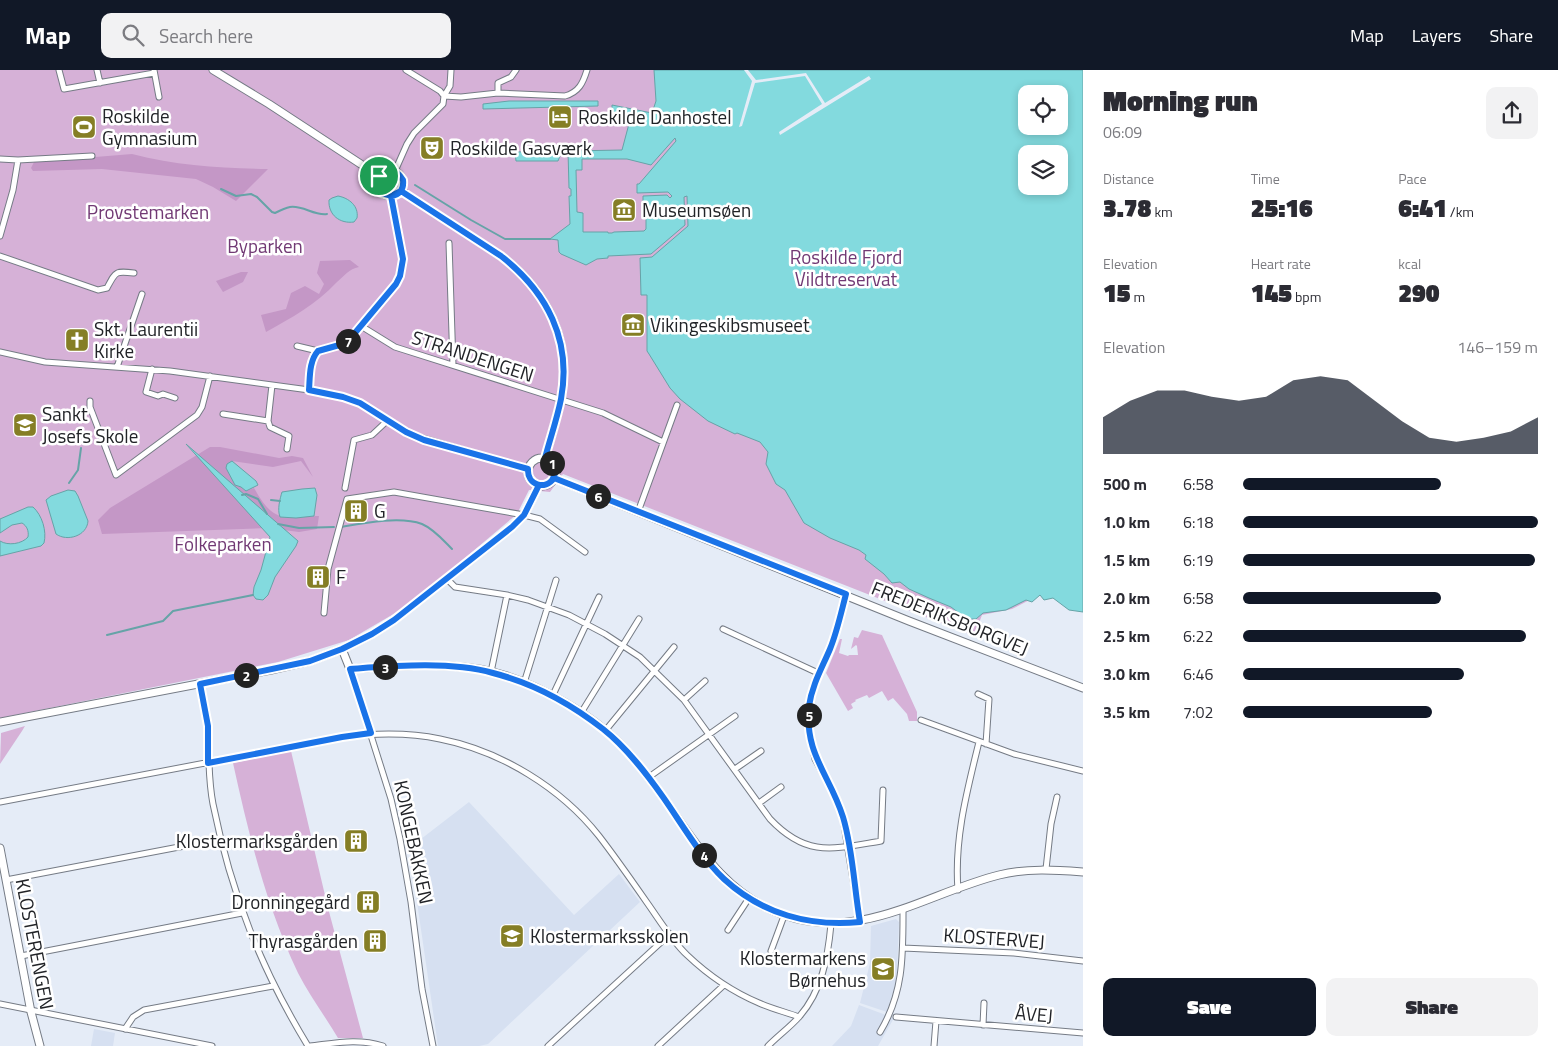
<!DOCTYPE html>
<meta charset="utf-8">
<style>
:root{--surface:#fff;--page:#f2f2f3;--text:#2b2b33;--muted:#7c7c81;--accent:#111827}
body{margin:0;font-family:"Titillium Web",sans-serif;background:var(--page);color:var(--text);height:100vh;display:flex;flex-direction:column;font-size:19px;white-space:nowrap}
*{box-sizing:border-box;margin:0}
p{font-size:16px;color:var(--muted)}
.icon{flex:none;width:28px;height:28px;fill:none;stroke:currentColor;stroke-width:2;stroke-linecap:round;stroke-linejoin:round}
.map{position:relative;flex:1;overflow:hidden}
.panel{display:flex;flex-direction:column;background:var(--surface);width:475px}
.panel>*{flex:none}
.tools{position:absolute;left:1018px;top:15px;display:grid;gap:10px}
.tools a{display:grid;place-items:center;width:50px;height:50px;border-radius:10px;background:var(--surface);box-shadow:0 2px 8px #0003;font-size:25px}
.pin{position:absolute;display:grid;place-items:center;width:42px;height:42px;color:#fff;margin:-21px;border:2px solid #fff;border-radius:50%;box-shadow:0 1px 5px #0007}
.km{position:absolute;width:25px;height:25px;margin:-12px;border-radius:50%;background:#222;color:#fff;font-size:14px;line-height:25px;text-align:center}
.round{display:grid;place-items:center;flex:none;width:52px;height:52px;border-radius:10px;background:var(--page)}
.head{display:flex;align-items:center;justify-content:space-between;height:85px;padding:0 20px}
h1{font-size:28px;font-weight:800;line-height:38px}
.stats{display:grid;grid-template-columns:repeat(3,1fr);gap:8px;height:85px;padding:5px 20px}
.stats div{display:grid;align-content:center}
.stats b{font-size:25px;font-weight:800}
.stats small{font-size:14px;font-weight:400}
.stats p{font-size:14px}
.chart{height:140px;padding:10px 20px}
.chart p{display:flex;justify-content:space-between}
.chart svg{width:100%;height:90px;margin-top:5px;fill:var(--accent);opacity:.7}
.button{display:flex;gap:10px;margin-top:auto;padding:10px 20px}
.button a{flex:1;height:58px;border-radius:10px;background:var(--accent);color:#fff;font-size:20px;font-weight:800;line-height:58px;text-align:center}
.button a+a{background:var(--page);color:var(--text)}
ul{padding:0 20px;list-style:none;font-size:16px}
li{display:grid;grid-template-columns:80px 60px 1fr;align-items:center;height:38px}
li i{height:12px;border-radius:6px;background:var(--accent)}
header{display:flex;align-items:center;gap:30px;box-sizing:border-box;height:70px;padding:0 25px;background:var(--accent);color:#fff}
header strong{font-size:24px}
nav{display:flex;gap:28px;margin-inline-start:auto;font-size:18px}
.search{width:350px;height:45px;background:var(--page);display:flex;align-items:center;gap:12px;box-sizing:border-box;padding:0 18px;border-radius:10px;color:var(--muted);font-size:19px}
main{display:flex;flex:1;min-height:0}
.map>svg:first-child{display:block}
.built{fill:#d6e0f1}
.green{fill:#d6b1d7;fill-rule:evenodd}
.forest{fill:#c497c6}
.water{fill:#83dade;stroke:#66a3a7;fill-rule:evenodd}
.pier{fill:#e5ecf7}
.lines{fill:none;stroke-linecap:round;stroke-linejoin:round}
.stream{stroke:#66a3a7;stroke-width:2}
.street-casing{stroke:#757b85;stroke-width:7}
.secondary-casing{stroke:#757b85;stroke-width:9}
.street{stroke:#fff;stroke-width:5}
.secondary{stroke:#fff;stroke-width:7}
.route-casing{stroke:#fff;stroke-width:10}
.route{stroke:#1a73e8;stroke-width:6}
.labels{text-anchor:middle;stroke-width:5;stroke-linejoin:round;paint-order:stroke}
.poi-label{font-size:19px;fill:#212327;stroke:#fff;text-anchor:start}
.park-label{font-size:19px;fill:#713974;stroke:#fff}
.street-label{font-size:19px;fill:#212327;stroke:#fff}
</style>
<header>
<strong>Map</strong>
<div class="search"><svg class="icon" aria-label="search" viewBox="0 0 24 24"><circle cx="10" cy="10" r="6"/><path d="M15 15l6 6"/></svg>Search here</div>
<nav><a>Map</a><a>Layers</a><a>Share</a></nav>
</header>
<main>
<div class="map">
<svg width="1083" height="976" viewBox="0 0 1083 976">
<rect width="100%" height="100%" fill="#e5ecf7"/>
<path class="built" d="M469,732L574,845L619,804L640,832L488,974L479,976H438L410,784L423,772L421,769Z
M896,849L899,852L897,904L894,919L887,942L860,933L870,893L871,856Z
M859,935L894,948L878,976H832L851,956Z
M94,959L115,963L113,976H91Z"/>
<path class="green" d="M0,0H1083L1049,525L1041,524L1012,539L982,545L974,566L563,404L550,422L529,420L517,444L409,535L349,570L278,592L0,648ZM1026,24H1059V56H1026ZM1026,84H1059V116H1026Z
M862,560L882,565L917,642V651H909L907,644L893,628L888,631L882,621L869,628L867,625L855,630L856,631L851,634L853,638L848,641L826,603L840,569H842L839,583L848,586L849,585H858L857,576L856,575L851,579L854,567L858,568Z
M25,656L22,661L0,694L1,663Z
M291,681L328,838L363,968H338C325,946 309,925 298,903C266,835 249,766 233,693Z"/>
<path class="forest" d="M132,84C178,96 221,98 268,99L236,131L213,117L196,109L102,99L33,101L31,98L34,92Z
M350,190L359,197C349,199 344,206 337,212C315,235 293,247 266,262L261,245L286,239L291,223L305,216L319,224L324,214L317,203L320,191Z
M241,202H248L243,212L223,222L216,211Z
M210,377H220L279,388L292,386L303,388L313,407L301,391L273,397L232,391L237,416L241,417L246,421L254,418C275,455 282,446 319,446L317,459L299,462L268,458L102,464L98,450L110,438Z"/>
<path class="water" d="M654,0H1083V542L1069,540L1053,528L1044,530L1040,525L1032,532L1026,530L1006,540L983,543L976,549H967L951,537L929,528L909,519L900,512L892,513L884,504L865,489L866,485L859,480L830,468L804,453L785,420L776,414L766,394L768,382L760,372L737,363L735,364L708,351L680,329L670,318L649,284L647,281V225H641L640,188L652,187L688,156L687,126L684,127L685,155L651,184L608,186V188L597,189L586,195L561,184L559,182L558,170L550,169L570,154L569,126H571V119L569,118L568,81L622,80L630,50H616V45L612,46V35L652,43L656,31ZM1026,24H1059V56H1026ZM675,68L676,71L639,114H637V123L668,122L672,126L670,128L667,125L643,126V145L646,147V159L644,161L614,162L612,163H608V162H583V143L577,142L576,100H582V89H627L651,95ZM1026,84H1059V116H1026Z
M509,31H598V36L483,39V34Z
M562,81L558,91H516L515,82Z
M338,126C349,128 359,136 357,148L354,152C340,154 328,145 329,130L332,128Z
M186,374L298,471L296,476L275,507L268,525L263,530L256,529L253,525L254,517L261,500L270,467Z
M232,391L256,411L258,415L246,421L241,417L235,415L226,398L227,394Z
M315,418L317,425L314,446L296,448L280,447C277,439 280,429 282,422L302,419Z
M68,420L75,421L78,426L88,451C87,466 67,472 56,464L46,430L51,426Z
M28,437H33C42,445 47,461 44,473L41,476L0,486V471C8,476 22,474 28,467C29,461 27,456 22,453L12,455L0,463V449Z"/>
<path class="pier" d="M744,0H748L756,10L806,3L825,33L869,6L871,9L780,65L779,62L822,34L805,6L755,13L742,56L739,57L752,11Z"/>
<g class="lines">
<path class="stream" d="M415,115L471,150L505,169H550
M221,119L236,126L251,124L257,127L272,142L275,143C279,141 285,138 290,137C303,135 314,146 327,144
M69,413L78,400L81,378
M242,425L246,424L258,429L267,444
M271,430L280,431
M278,454L299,458L334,457
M341,457C364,453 400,446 422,454C434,459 444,471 452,479
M107,565L163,551L173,541L253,525"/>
<defs>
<path id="street" d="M59,0L64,19L154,3
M97,0L100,13
M154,0L159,27
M406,0L440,21L444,26L461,27L498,23L565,26C579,22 583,13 587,0
M498,23V13L511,7L516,0
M0,89L18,90L92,86
M395,101L407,74L414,63L443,34L444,26L450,16L451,0
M0,166L13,120L18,90
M449,173L453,295
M0,186L98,220L107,218C116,201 115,201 134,203
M361,256L395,277L603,343L663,372
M297,276L318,281
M0,282L45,292L170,301L309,320L343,327L364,335L413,365L528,399
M117,297L142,224
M152,299L146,322L158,326L163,324L175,328
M309,320C310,307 309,291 318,281L343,274L349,270L396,214L400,206L403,189L391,126
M90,331V337L116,405L197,345L202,337L210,306
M223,344L268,351L270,357L289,366L287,379
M268,351L272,315
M345,418L354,370L372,365L387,351
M638,442L677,335
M447,509L455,517L507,525L528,530L569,545L605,564L640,587L684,630L770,749C807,788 833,779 881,771L883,720
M846,524L833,572L818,603L811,623L809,638V662L815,689L837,729L843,749L860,852
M324,543L328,499L347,429L394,422L524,445L540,449L585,482
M723,559L818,603
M350,599L391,729L400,769L411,832L422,919L433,976
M491,602L507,525
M524,613L556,510
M200,614C203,628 207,644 208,658C209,684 208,709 213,734C231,823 261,899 308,976
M978,624L989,629L986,674
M552,627L599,527
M684,630L705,611
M581,643L639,549
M921,650L1014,684L1083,701
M605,661L674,577
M735,699L761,681
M649,707L735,646
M0,732L342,667C375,663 408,662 440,669C501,681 561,718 599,766C616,788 632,811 648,834C660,851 672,871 687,885C708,905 733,922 759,933C772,939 786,942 799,947
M759,733L781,717
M1046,799L1051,754L1057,727
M6,810L221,769
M958,820C954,769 967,721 979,672
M728,860L749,828
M903,878L1014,883L1083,891
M771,881L784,846
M21,886L242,843
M0,934L212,976
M896,947L1083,963
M983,955L984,933
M125,959L133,947L144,940L273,916
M880,962C904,922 903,885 903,839
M310,976C336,973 358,968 383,976
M548,976L670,864
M658,976L724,915
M768,976C778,966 790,957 799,947C822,921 828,887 831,854
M934,976L936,951"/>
<path id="secondary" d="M213,0L269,34L379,106
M377 113a13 13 0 1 1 26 0a13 13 0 1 1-26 0Z
M401,121L501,186C548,222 572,270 561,329C557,349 550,369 545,389
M528 402a14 14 0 1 1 28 0a14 14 0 1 1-28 0Z
M554,408L909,551L1083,618
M342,579L350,599C394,596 449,591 493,602C539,614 594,645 626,680C642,698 656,717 670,737C701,782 730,827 784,845C862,872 927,823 999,805C1027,798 1055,800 1083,802
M0,652L271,600L310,591L342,579L372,564L394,550L512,457L524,445L539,415
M0,778L31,942L40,976"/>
</defs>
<use href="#street" class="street-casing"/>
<use href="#secondary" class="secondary-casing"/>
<use href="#street" class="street"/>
<use href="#secondary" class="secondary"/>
</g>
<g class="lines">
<defs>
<path id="route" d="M379,106L377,116L381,123L391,126L401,121L501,186C547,222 572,270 561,329C557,349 550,369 545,388L554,396C557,407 551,416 539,415L524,445L512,457L394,550L372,564L342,579L310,591L200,614L208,656V693L342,667L371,663L350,599C393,596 450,591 493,603C532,613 571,634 603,659C627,678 646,703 663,727C682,754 700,786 724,809C762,844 810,857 860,852C854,817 853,780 843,747C830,705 804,684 809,636C812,615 822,598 830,579C837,562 841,543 846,524L554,408C545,421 527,415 528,399L424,370L406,362L360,333L343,327L309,320C310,307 309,291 318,281L343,274L349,270L396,214L400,206L403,189L391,126C400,125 404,119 403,110C397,100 387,98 379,106"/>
</defs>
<use href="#route" class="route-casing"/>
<use href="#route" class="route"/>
</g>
<defs>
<symbol id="hotel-square" viewBox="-11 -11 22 22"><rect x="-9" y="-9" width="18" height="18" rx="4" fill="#857e25" stroke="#fff"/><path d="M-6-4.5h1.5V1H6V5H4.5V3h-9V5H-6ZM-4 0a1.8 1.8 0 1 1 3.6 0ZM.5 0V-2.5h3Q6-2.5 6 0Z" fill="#fff"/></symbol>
<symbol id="stadium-square" viewBox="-11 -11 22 22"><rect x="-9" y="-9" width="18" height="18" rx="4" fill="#857e25" stroke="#fff"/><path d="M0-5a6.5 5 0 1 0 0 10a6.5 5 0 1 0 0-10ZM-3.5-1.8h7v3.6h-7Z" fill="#fff"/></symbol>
<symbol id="theatre-square" viewBox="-11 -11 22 22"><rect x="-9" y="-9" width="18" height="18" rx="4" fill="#857e25" stroke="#fff"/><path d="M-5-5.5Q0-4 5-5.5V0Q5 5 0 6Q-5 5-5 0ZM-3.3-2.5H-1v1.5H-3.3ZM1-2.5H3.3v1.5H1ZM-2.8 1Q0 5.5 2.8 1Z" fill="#fff"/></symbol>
<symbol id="museum-square" viewBox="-11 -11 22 22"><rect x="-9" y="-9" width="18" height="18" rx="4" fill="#857e25" stroke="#fff"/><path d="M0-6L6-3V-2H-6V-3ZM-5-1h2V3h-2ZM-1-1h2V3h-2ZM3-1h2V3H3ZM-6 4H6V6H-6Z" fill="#fff"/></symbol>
<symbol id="church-square" viewBox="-11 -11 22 22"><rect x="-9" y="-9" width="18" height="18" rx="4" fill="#857e25" stroke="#fff"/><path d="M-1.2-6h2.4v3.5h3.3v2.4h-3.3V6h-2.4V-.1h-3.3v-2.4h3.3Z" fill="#fff"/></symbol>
<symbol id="school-square" viewBox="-11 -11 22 22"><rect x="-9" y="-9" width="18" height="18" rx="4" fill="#857e25" stroke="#fff"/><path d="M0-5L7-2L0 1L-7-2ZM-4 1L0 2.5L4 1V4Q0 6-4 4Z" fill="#fff"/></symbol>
<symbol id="building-square" viewBox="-11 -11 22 22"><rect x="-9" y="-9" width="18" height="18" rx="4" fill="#857e25" stroke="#fff"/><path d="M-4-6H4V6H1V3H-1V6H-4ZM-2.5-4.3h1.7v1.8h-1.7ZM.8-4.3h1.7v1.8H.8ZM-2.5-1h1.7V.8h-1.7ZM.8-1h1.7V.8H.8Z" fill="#fff"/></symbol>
</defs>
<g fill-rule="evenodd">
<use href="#hotel-square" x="546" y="33" width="28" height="28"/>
<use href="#stadium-square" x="70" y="43" width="28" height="28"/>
<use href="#theatre-square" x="418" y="64" width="28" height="28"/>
<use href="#museum-square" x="610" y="126" width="28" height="28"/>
<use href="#museum-square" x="619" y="241" width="28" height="28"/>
<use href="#church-square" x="63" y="256" width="28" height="28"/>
<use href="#school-square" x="11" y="341" width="28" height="28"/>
<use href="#building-square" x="342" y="427" width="28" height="28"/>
<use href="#building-square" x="304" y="493" width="28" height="28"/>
<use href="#building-square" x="342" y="757" width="28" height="28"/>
<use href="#building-square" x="354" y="818" width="28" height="28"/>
<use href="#school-square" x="498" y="852" width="28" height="28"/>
<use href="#building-square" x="361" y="857" width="28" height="28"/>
<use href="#school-square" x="869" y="885" width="28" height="28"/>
</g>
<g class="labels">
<g class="poi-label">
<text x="102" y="53">Roskilde<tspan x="102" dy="22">Gymnasium</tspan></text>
<text x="578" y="54">Roskilde Danhostel</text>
<text x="450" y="85">Roskilde Gasværk</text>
<text x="642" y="147">Museumsøen</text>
<text x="650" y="262">Vikingeskibsmuseet</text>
<text x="94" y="266">Skt. Laurentii<tspan x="94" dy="22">Kirke</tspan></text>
<text x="42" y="351">Sankt<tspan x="42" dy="22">Josefs Skole</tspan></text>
<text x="374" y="448">G</text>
<text x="336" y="514">F</text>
<text x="338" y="778" text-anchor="end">Klostermarksgården</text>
<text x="350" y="839" text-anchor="end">Dronningegård</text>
<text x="530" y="873">Klostermarksskolen</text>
<text x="358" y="878" text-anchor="end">Thyrasgården</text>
<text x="866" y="895" text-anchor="end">Klostermarkens<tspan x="866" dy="22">Børnehus</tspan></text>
</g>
<g class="park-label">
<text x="148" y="149">Provstemarken</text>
<text x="265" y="183">Byparken</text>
<text x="846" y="194">Roskilde Fjord<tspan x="846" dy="22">Vildtreservat</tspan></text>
<text x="223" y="481">Folkeparken</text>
</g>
<g class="street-label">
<text transform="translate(473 286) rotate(18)" y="7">STRANDENGEN</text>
<text transform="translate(950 548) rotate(22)" y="7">FREDERIKSBORGVEJ</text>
<text transform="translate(414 772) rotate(78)" y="7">KONGEBAKKEN</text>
<text transform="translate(994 868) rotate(4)" y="7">KLOSTERVEJ</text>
<text transform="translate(35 874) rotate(79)" y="7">KLOSTERENGEN</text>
<text transform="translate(1034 944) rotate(5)" y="7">ÅVEJ</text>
</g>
</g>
</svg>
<div class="tools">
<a><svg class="icon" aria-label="locate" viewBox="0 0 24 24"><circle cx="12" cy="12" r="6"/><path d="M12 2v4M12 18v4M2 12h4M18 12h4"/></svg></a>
<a><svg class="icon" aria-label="layers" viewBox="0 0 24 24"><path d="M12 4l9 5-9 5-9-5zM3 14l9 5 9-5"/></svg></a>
</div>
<div class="pin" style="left:379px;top:106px;background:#1e9e55"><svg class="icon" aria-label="arrive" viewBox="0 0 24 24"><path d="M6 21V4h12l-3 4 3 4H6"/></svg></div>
<b class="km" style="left:552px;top:393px">1</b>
<b class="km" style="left:246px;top:605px">2</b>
<b class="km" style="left:385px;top:597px">3</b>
<b class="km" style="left:704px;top:785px">4</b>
<b class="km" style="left:809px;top:645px">5</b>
<b class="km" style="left:598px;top:426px">6</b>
<b class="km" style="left:348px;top:271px">7</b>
</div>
<section class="panel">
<div class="head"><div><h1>Morning run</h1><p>06:09</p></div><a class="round"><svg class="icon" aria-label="share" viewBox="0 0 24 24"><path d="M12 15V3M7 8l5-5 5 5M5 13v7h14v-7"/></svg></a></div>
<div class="stats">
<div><p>Distance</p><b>3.78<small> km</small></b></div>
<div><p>Time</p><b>25:16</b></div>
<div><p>Pace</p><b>6:41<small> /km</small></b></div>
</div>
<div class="stats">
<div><p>Elevation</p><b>15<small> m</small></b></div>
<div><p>Heart rate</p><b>145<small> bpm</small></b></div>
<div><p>kcal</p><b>290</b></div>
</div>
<div class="chart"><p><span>Elevation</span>146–159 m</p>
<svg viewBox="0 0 160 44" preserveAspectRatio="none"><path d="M0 44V26L10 18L20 13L30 13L40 16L50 18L60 16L70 8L80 6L90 8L100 18L110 28L120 36L130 38L140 36L150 33L160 26V44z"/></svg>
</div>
<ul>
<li><b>500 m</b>6:58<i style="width:67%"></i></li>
<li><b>1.0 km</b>6:18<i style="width:100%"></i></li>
<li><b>1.5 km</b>6:19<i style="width:99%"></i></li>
<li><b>2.0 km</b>6:58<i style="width:67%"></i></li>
<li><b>2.5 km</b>6:22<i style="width:96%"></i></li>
<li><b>3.0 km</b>6:46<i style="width:75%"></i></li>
<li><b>3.5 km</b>7:02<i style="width:64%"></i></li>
</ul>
<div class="button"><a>Save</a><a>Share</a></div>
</section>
</main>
